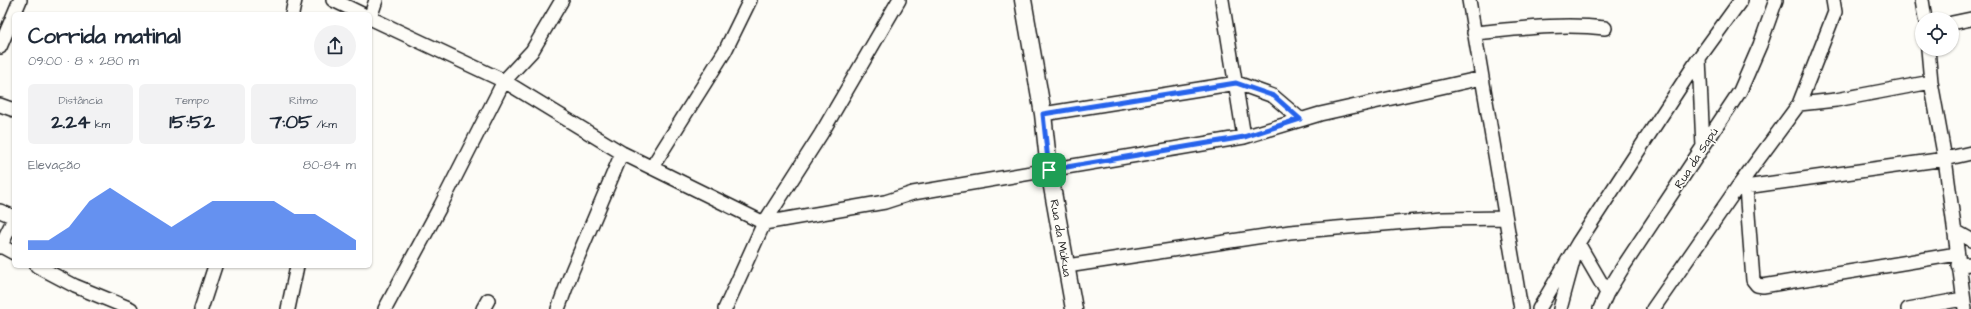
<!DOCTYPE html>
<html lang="pt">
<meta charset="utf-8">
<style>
:root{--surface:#fff;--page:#f2f2f3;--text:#1f2937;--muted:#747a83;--accent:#2563eb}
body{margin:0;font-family:"Architects Daughter",sans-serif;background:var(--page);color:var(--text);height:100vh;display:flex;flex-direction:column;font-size:15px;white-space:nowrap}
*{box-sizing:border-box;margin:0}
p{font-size:13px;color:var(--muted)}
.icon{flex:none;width:22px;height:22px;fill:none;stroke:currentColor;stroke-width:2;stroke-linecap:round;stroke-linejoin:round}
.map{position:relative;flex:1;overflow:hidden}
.drawer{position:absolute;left:12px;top:12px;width:360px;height:256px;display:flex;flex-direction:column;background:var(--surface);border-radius:6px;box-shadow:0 1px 3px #0004}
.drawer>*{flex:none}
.tools{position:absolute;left:1915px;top:12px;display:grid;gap:8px}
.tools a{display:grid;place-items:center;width:44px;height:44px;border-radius:50%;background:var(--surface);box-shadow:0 1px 3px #0004;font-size:20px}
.pin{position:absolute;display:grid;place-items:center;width:34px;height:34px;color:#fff;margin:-17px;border-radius:8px;box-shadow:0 2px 6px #0006}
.round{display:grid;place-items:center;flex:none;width:42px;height:42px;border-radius:21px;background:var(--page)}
.head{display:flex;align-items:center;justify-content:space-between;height:68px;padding:0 16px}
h1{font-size:22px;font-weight:800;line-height:30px}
.stats{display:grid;grid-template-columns:repeat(3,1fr);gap:6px;height:68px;padding:4px 16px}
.stats div{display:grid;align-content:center;border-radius:6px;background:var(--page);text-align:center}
.stats b{font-size:20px;font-weight:800}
.stats small{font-size:11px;font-weight:400}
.stats p{font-size:11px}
.chart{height:112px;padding:8px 16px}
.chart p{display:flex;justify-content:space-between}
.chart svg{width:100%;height:72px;margin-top:4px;fill:var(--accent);opacity:.7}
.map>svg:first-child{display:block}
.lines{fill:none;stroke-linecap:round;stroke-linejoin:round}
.minor-casing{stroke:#1c1c1c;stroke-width:16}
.tertiary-casing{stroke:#1c1c1c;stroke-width:19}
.minor{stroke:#fdfcf7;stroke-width:13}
.tertiary{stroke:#fdfcf7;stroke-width:16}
.route-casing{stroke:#fff;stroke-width:8}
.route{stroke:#2563eb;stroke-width:5}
.labels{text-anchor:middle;stroke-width:3.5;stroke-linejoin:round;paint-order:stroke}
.street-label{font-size:12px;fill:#1c1c1c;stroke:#fdfcf7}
</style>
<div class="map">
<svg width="1971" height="309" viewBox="0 0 1971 309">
<rect width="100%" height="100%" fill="#fdfcf7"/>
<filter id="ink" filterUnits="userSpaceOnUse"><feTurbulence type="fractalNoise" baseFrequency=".025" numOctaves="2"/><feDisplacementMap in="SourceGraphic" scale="8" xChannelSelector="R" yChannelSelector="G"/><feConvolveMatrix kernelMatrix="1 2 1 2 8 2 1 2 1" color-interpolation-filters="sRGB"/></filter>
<g filter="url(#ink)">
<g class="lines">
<defs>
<path id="minor" d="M333,0L362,14
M1222,0L1244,137
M1469,0L1521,309
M1922,0L1925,19
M292,14L295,0
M370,18L504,81L622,153L764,223L885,202L913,193L1244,137L1320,114L1482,78
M370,18L376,0
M1952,23L1971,19
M1474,33C1518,29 1561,23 1605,28
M0,47L20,0
M1928,49L1931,82L1945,159L1965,309
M1699,58L1703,147
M1799,104L1836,100L1931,82
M0,105L14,110
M1043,114L1237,83L1273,96L1300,119
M652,167L725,51L750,0
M1738,188L1945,159L1971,153
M1746,188L1753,280L1757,285L1763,286L1957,254
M0,211L14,217
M1955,231L1971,240
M1,246L14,253
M0,247L14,219
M1958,265L1971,264
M37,266L75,286L131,309
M1067,266L1290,232L1442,219L1505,218
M201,309L215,266
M288,309L297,266
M385,309L441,205L504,81L532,51L562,0
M483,309L488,300
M558,309L572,271L622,153
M725,309L764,223L821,134L899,0
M1539,309L1578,243L1607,293
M1560,309L1578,243L1699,58L1741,0
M1600,309L1607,293L1623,267L1740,91L1760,45L1776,0
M1653,309L1737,188L1799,104L1835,12L1833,0
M1908,309L1963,299"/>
<path id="tertiary" d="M1023,0L1043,114L1049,170L1074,309"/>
</defs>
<use href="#minor" class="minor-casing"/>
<use href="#tertiary" class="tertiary-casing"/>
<use href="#minor" class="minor"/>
<use href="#tertiary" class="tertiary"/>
</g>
</g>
<g class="lines" filter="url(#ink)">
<defs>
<path id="route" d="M1236,83L1274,96L1300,119L1244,137L1049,170L1043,114Z"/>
</defs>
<use href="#route" class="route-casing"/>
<use href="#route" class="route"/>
</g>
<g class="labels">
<g class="street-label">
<text transform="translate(1696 158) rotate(-57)" y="4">Rua da Sapú</text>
<text transform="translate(1061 238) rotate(80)" y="4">Rua da Múkua</text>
</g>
</g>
</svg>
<div class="tools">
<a><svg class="icon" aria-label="locate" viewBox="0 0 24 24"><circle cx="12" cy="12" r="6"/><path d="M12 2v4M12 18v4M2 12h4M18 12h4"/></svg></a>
</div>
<div class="pin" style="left:1049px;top:170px;background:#1e9e55"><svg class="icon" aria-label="arrive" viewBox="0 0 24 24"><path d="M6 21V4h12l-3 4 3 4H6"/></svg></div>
<section class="drawer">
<div class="head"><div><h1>Corrida matinal</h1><p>09:00 · 8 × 280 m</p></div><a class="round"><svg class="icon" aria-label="share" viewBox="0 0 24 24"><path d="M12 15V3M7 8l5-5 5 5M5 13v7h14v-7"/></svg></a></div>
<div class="stats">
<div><p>Distância</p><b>2.24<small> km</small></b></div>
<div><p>Tempo</p><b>15:52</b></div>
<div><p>Ritmo</p><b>7:05<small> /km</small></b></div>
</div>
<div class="chart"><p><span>Elevação</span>80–84 m</p>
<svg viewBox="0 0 160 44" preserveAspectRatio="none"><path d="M0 44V38L10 38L20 30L30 14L40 6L50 14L60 22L70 30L80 22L90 14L100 14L110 14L120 14L130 22L140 22L150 30L160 38V44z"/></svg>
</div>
</section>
</div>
